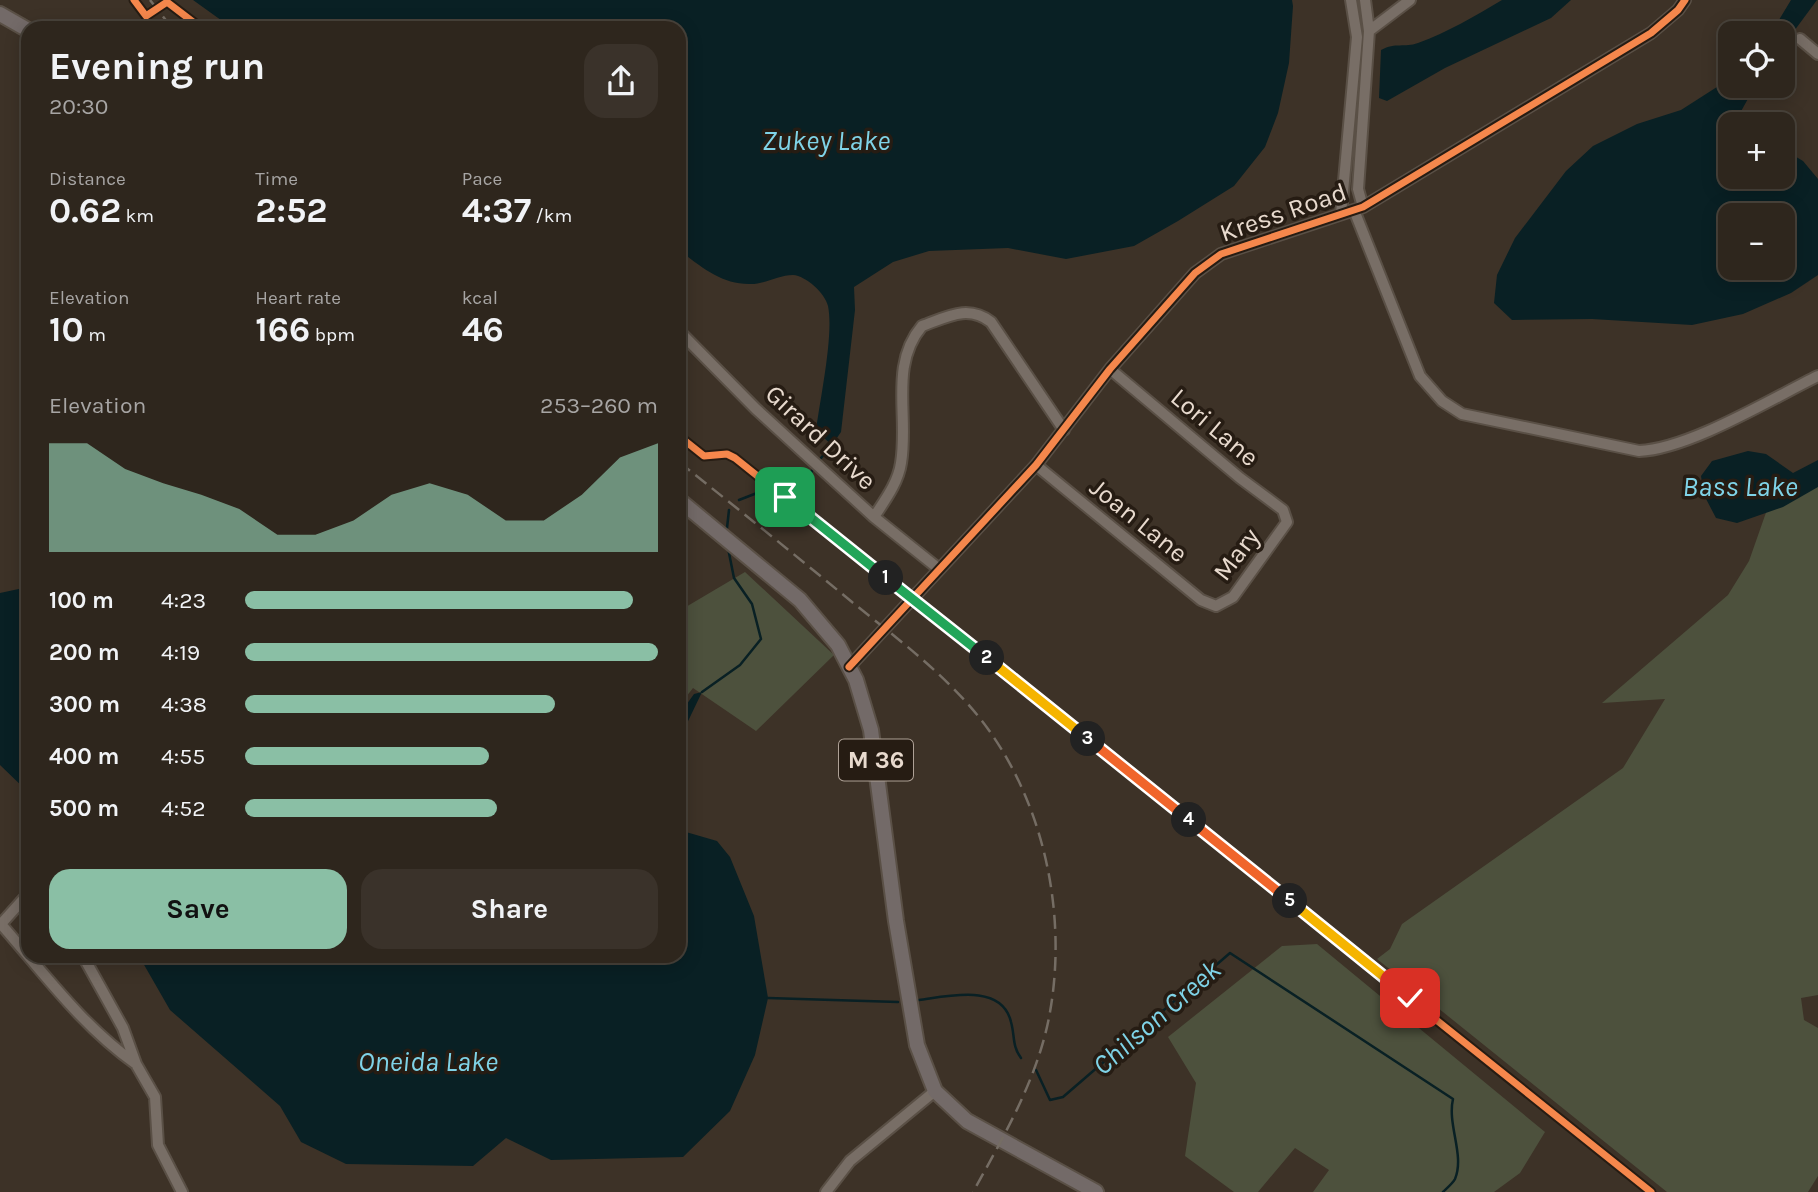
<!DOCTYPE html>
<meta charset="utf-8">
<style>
:root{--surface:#2e261d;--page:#3a322a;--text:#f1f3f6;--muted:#a7a5a4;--line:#49433b;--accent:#8abfa5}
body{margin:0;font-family:Karla,sans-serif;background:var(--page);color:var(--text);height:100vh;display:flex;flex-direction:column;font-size:26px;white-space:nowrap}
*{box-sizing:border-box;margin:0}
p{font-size:23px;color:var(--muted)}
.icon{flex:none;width:38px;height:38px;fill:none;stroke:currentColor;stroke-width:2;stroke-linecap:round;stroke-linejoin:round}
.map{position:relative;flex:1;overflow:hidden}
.drawer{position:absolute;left:21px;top:21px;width:665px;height:942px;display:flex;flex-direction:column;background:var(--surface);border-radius:21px;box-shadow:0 4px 18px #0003,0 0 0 2px var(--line)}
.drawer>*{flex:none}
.buttons{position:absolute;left:1718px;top:21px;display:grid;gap:14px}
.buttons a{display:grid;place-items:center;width:77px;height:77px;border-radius:14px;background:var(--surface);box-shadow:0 4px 18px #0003,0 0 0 2px var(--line);font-size:35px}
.pin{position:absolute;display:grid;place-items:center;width:60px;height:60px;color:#fff;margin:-30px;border-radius:14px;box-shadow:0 4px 10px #0006}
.km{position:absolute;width:35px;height:35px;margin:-18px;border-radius:50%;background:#222;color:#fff;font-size:19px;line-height:35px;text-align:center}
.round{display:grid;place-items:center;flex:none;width:74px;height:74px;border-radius:21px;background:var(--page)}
.overview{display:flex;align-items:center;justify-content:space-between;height:119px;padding:0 28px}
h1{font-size:38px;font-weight:700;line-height:52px}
.figures{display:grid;grid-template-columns:repeat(3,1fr);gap:10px;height:119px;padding:7px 28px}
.figures div{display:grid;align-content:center}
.figures b{font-size:35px;font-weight:700}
.figures small{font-size:19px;font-weight:400}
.figures p{font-size:19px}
.chart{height:196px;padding:14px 28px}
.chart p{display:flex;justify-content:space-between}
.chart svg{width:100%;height:126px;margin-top:7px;fill:var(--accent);opacity:.7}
.primary-button{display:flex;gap:14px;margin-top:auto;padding:14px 28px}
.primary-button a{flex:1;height:80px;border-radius:21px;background:var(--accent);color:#111;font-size:28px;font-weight:700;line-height:80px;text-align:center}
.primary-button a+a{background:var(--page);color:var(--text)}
ul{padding:0 28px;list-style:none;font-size:23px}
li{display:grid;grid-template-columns:112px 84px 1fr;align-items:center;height:52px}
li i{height:18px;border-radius:9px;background:var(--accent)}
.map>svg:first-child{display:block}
.green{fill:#4d513d}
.water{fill:#092024;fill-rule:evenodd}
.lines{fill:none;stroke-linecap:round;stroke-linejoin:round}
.stream{stroke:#092024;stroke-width:2.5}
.minor-casing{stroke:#5a5046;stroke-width:14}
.major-casing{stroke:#5a5046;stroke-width:18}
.minor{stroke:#786e66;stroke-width:10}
.major{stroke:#736a68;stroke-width:14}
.rail{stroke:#756d64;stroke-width:2.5;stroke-dasharray:14 7;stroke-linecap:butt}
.cycleway-casing{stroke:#261c13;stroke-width:11}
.cycleway{stroke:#f5874c;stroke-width:7}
.split-1-casing{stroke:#fff;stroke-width:14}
.split-2-casing{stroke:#fff;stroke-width:14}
.split-3-casing{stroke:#fff;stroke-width:14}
.split-4-casing{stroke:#fff;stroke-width:14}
.split-5-casing{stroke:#fff;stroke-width:14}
.split-6-casing{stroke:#fff;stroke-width:14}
.split-1{stroke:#22a559;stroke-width:9}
.split-2{stroke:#22a559;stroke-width:9}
.split-3{stroke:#f5b400;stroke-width:9}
.split-4{stroke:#f0652b;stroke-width:9}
.split-5{stroke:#f0652b;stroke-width:9}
.split-6{stroke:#f5b400;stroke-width:9}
.labels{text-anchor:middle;stroke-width:7;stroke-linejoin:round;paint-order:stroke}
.shield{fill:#261c13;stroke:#aea196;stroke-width:2}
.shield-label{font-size:24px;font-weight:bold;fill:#e8dace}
.street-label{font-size:26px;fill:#e8dace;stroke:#261c13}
.water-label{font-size:28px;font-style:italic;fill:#7fd3e7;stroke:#261c13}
</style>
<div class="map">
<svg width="1818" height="1192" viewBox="0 0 1818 1192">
<rect width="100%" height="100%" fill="#3d3227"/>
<path class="green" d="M1818,479V995L1801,998L1804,1020L1818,1028V1176L1808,1192H1667L1377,959L1390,949L1402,924L1623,768L1665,699L1602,703L1728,595L1749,561L1769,504Z
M745,572L834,655L756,731L693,688L679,706V611Z
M1317,944L1545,1132L1520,1173L1494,1192H1313L1329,1170L1295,1148L1258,1192H1234L1185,1156L1196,1083L1168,1037L1282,946Z"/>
<path class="water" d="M193,0H1292L1293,6L1289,63L1278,113L1265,147L1234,186L1178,221L1134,246L1066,259L1008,248L929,251L893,262L854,287L855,310L841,432L832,445L816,431C820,399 834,335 828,306C825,293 806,276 793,275C779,275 765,284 751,284C722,285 700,266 679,250V28H232Z
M1502,0H1571L1551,18L1445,68L1387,101L1379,98L1381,50C1396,42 1404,48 1418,43C1448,32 1475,16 1502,0Z
M1791,0H1817L1783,46V33H1771Z
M1731,78V86H1755L1739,115L1749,124H1731V177H1783V149L1803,161L1818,179V275L1791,293L1743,314L1692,325L1592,319L1512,320L1494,303L1497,275L1515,238L1566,171L1593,146L1637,124L1681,110ZM1783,215V268H1731V215Z
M1748,451L1766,454L1793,473L1818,460V487L1783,507L1737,523L1716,518L1704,495L1701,476L1712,461Z
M28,587V792L0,765V593Z
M702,692L679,740V715L694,694Z
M679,830L717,841L730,857L754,916L768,998L755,1055L730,1111L683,1157L551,1160L506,1138L473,1166L346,1164L301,1142L280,1106L170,1010L139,956H679Z"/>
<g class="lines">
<path class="stream" d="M821,458L832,445
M739,500L757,493L786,507L798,498L814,467
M727,528L729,510
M702,692L740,665L761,639L752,604L734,578L728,548
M768,998L898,1002
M919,1000C949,996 1002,983 1011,1022C1015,1036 1012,1046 1021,1058
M1036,1070L1050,1100L1063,1097L1230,953L1453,1099C1447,1125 1465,1155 1455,1179C1453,1183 1446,1189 1443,1192"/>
<defs>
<path id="minor" d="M1369,31L1410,0
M1800,39L1818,54
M1363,207L1358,189L1369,31L1365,0
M1354,210L1420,376L1442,401L1462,414L1639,451C1689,449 1771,399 1818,376
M1341,214L1357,37L1351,0
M679,331L756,409L874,517L939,569
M1036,465L1201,600L1216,606L1233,597L1287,522L1283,510L1240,478L1110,369
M874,517C885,500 898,483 901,463C909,416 889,365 922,326C947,317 968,304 991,322L1064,430
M849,667L1036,465L1110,369L1195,273L1221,254L1363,207L1651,33L1678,10L1685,0
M0,923C44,973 81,1025 136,1064
M1,924L28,894
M83,956L123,1028L136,1064L155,1097L158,1145L182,1192
M826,1192L850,1161L935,1091"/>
<path id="major" d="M0,14L28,30
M679,500L800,600L838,645L856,680L871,730L896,921L917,1045L935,1091L967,1121L1096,1192"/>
</defs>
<use href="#minor" class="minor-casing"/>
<use href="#major" class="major-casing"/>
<use href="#minor" class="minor"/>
<use href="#major" class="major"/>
<path class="rail" d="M150,0L172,28
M679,462C737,508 795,555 852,602C900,641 951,678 988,729C1045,808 1067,916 1050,1012C1039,1076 1004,1136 973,1192"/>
<defs>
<path id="cycleway" d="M134,0L146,16L167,2L201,28
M679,436L704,456L727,454L735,458L1651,1192
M849,667L1036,465L1110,369L1195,273L1221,254L1363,207L1651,33L1678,10L1685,0"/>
</defs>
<use href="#cycleway" class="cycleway-casing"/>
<use href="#cycleway" class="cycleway"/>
</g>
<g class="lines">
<defs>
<path id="split-1" d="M785,497L886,578"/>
<path id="split-2" d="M886,578L987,658"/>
<path id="split-3" d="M987,658L1088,739"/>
<path id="split-4" d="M1088,739L1189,820"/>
<path id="split-5" d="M1189,820L1290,901"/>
<path id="split-6" d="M1290,901L1410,998"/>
</defs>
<use href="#split-1" class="split-1-casing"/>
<use href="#split-2" class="split-2-casing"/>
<use href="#split-3" class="split-3-casing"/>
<use href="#split-4" class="split-4-casing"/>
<use href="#split-5" class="split-5-casing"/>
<use href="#split-6" class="split-6-casing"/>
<use href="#split-1" class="split-1"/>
<use href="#split-2" class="split-2"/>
<use href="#split-3" class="split-3"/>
<use href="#split-4" class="split-4"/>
<use href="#split-5" class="split-5"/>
<use href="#split-6" class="split-6"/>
</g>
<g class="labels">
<rect class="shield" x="839" y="739.5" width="74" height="41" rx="5"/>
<g class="shield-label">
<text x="876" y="768">M 36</text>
</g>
<g class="street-label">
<text transform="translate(1283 212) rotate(-19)" y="9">Kress Road</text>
<text transform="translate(1215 427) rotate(40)" y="9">Lori Lane</text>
<text transform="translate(821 437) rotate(43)" y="9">Girard Drive</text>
<text transform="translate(1139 520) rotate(39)" y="9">Joan Lane</text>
<text transform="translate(1236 554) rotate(-53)" y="9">Mary</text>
</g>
<g class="water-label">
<text x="826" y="150">Zukey Lake</text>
<text x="1740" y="496">Bass Lake</text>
<text transform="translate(1156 1017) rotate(-41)" y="10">Chilson Creek</text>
<text x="428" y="1071">Oneida Lake</text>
</g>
</g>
</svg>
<div class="buttons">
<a><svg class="icon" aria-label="locate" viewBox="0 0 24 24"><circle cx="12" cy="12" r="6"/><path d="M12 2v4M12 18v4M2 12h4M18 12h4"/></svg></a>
<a>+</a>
<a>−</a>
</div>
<div class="pin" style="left:785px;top:497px;background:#1e9e55"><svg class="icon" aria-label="arrive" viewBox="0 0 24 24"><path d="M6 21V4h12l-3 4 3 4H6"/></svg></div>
<div class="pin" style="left:1410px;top:998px;background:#d93025"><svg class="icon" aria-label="check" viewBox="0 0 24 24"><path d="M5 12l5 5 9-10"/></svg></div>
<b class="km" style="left:886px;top:578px">1</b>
<b class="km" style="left:987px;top:658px">2</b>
<b class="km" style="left:1088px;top:739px">3</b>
<b class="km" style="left:1189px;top:820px">4</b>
<b class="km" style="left:1290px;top:901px">5</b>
<section class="drawer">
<div class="overview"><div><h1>Evening run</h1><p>20:30</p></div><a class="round"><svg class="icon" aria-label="share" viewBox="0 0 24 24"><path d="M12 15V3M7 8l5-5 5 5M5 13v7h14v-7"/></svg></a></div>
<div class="figures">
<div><p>Distance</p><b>0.62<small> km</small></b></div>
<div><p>Time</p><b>2:52</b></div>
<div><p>Pace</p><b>4:37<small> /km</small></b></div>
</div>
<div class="figures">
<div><p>Elevation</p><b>10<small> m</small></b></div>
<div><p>Heart rate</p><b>166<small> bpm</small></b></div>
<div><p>kcal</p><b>46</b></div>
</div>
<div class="chart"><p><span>Elevation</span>253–260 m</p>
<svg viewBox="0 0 160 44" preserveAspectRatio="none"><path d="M0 44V6L10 6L20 15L30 20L40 24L50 29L60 38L70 38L80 33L90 24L100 20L110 24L120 33L130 33L140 24L150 11L160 6V44z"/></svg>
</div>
<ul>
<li><b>100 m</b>4:23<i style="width:94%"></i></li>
<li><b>200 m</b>4:19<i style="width:100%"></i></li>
<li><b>300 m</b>4:38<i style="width:75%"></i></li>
<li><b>400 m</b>4:55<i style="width:59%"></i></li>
<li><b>500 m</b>4:52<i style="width:61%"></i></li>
</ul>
<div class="primary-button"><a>Save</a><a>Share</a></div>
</section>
</div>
